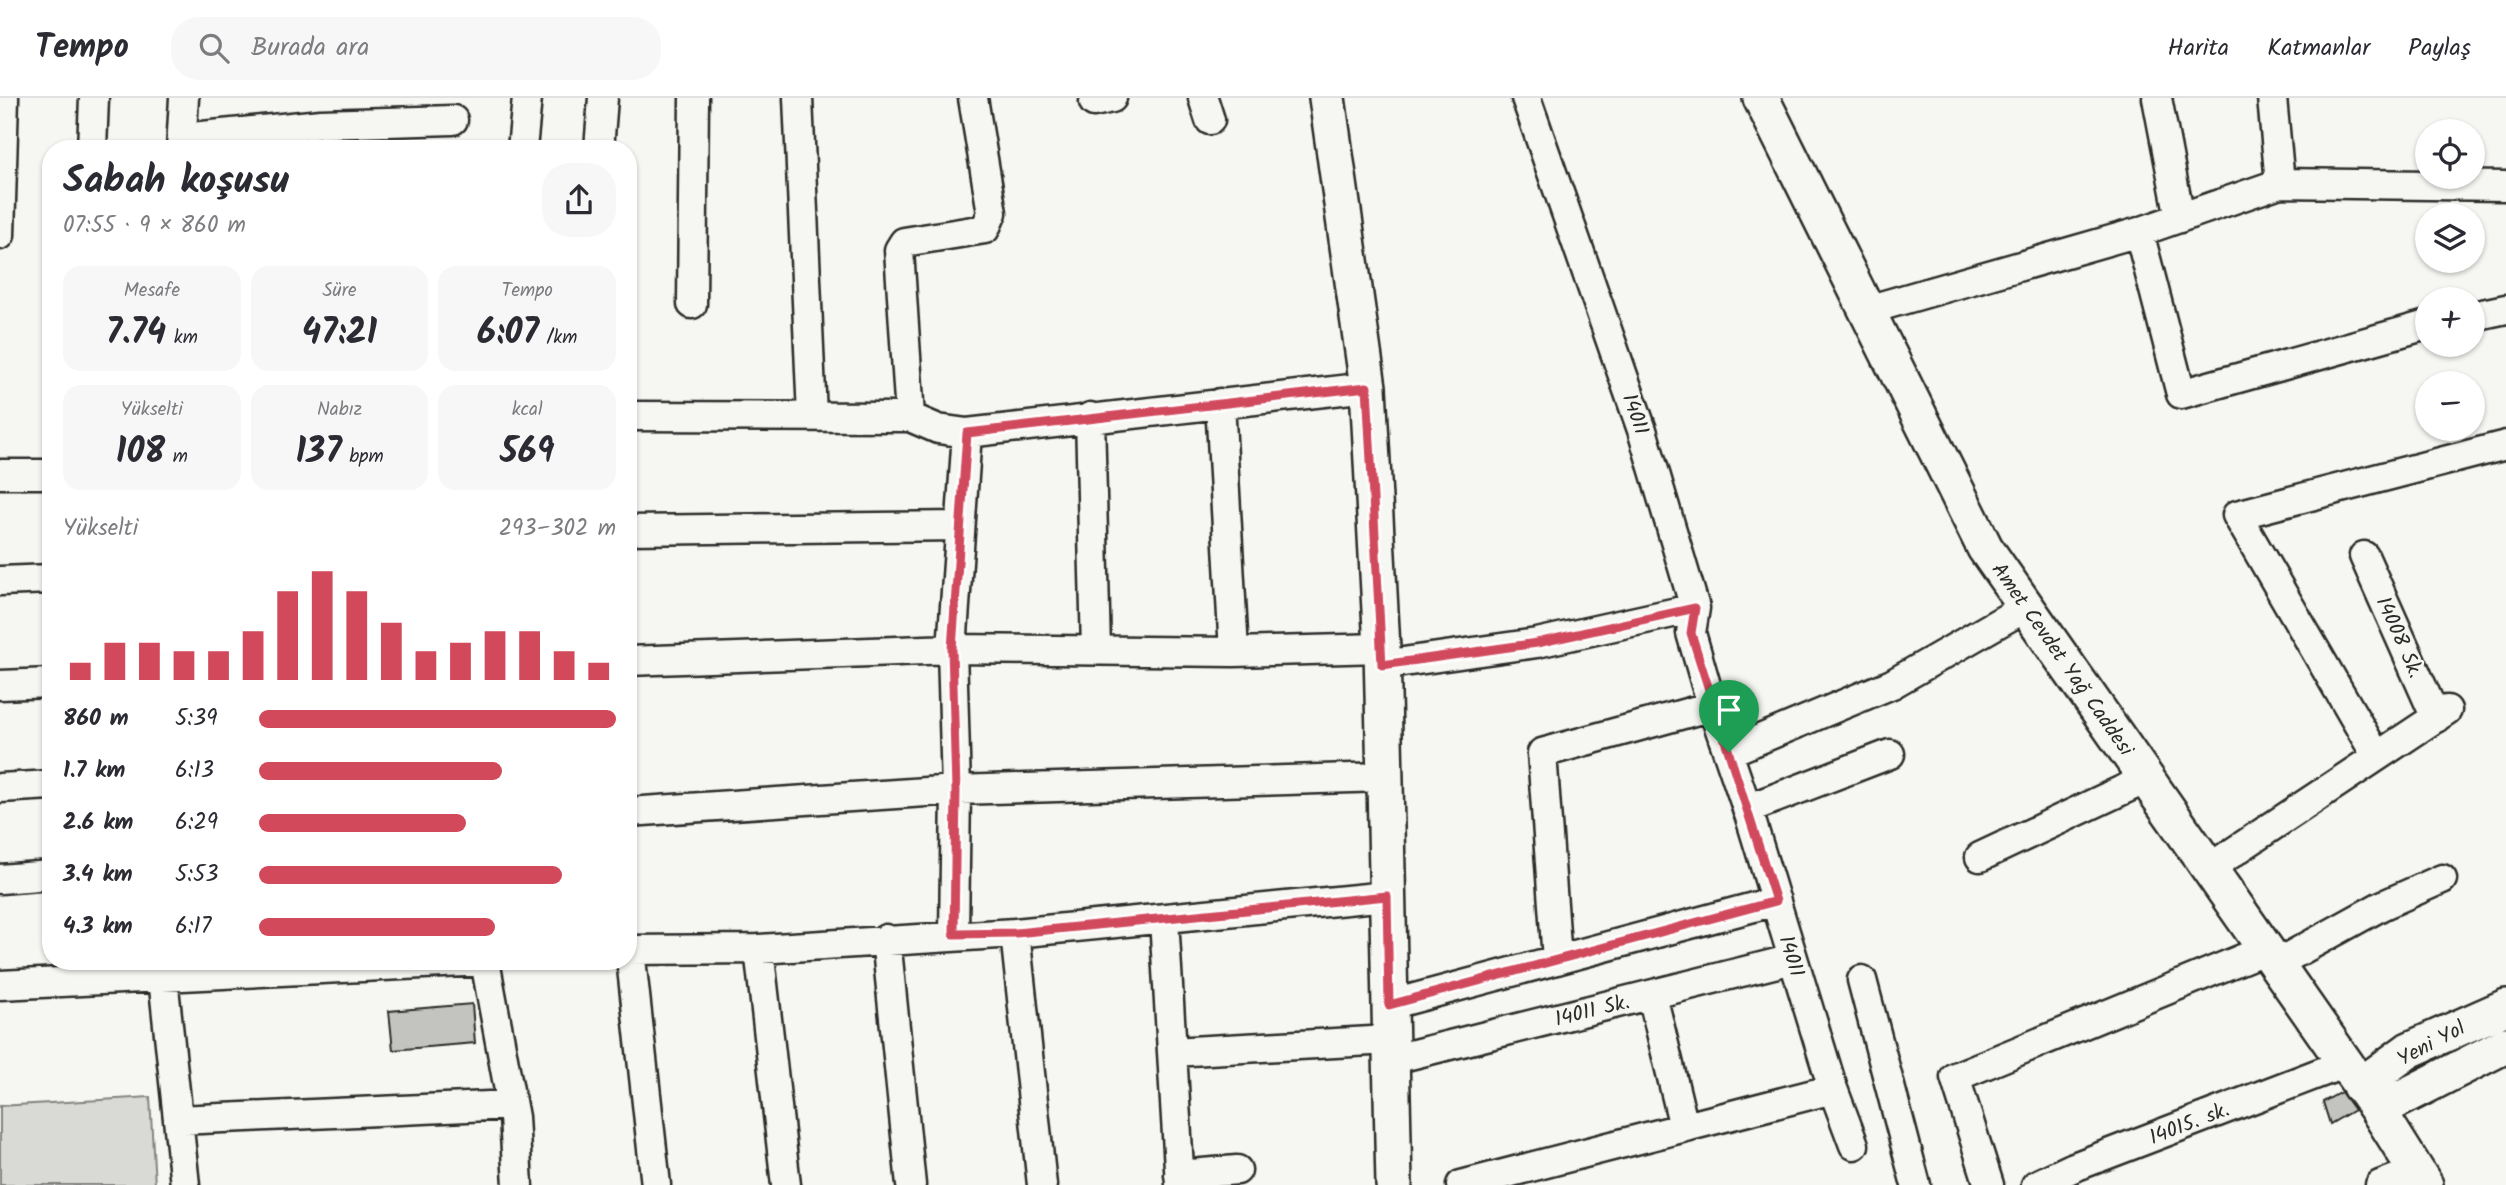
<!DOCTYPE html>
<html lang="tr">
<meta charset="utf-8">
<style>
:root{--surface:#fff;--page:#f7f7f7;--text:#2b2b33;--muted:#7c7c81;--line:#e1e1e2;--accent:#d1495b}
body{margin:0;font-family:Kalam,sans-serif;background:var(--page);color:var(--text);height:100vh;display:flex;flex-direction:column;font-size:26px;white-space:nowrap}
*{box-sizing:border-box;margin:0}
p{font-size:23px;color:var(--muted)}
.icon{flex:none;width:38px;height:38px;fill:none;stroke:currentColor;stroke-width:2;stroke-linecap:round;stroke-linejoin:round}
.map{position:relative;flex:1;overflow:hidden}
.drawer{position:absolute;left:42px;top:42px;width:595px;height:830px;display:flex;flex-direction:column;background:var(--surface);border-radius:28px;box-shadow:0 2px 5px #0004}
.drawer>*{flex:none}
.fabs{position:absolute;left:2415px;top:21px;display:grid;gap:14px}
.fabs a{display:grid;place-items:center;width:70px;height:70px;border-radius:50%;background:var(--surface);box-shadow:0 2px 5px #0004;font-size:35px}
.pin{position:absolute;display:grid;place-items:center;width:60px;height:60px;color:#fff;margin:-72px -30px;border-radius:50% 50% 50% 0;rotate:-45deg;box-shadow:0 0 7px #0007}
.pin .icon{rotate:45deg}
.round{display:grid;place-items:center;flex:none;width:74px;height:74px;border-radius:28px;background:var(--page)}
.overview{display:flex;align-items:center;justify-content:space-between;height:119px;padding:0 21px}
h1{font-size:38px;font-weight:700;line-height:52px}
.stats{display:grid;grid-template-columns:repeat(3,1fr);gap:10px;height:119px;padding:7px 21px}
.stats div{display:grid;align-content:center;border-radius:18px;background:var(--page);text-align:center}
.stats b{font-size:35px;font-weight:700}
.stats small{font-size:19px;font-weight:400}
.stats p{font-size:19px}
.chart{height:196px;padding:14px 21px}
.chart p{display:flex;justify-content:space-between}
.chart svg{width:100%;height:126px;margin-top:7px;stroke:var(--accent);stroke-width:6}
ul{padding:0 21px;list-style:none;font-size:23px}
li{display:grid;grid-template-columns:112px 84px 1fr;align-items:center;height:52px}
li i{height:18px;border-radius:9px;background:var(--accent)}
header{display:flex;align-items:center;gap:42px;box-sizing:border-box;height:98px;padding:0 35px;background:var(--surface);border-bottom:2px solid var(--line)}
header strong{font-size:33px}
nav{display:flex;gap:38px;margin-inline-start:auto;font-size:24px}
.search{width:490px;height:63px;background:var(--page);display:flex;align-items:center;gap:18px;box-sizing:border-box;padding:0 24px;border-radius:28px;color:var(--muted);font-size:26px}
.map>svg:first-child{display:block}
.green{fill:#d9d9d5;stroke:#828280;stroke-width:2}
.building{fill:#c3c3c0;stroke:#2b2b2b;stroke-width:2}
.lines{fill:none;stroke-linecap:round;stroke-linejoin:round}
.minor-casing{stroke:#2b2b2b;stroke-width:33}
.major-casing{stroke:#2b2b2b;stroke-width:40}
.minor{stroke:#f6f6f2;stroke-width:28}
.major{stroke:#f6f6f2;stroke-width:35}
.route-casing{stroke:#fff;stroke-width:14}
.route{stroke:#d1495b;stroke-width:9}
.labels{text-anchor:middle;stroke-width:5;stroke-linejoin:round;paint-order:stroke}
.street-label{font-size:21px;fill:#2b2b2b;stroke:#f6f6f2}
</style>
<header>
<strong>Tempo</strong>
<div class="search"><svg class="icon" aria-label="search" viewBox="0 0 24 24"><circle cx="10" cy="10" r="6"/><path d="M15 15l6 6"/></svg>Burada ara</div>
<nav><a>Harita</a><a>Katmanlar</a><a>Paylaş</a></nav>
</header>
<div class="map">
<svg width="2506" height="1087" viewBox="0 0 2506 1087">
<rect width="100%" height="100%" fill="#f6f6f2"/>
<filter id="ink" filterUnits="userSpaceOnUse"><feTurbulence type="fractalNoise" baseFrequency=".0143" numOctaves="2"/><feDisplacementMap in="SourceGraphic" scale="14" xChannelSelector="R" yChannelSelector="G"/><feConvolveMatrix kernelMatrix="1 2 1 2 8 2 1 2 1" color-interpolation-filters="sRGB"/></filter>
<g filter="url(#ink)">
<path class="green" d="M150,999L155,1087H0V1008Z"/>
<path class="building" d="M472,906L475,945L393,952L389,913Z
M2341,994L2354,1012L2330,1026L2323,1004Z"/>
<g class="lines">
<defs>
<path id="minor" d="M798,0L812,318
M1203,0L1210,22
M1526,0L1642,332L1695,510L1691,535L1712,608L1750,719L1833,991L1854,1047
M2157,0L2180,120
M2272,0L2280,85
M1094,4L1112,0
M182,40L321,26L453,22
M92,51L94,0
M181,51L184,0
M522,51L527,0
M599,51L603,0
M2139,134L2181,296L2427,227
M0,137L4,0
M692,206L694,0
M1867,212L2139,134L2280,85L2506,88
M2473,218L2506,211
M1220,305L1234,554
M628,318L910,319L938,331L967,335L1368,289
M910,319L899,152L904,144L985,131L992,115L973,0
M1090,319L1096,552
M0,376H51
M628,432L960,428
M2364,458L2436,620
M0,483L51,481
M628,563L952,551L1234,554L1382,550
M1382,567L1537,545L1695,510
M0,587L51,585
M1729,654L1892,586L2026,509
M2376,657L2237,417L2506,347
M0,690L51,687
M1747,711L1890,656
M628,714L956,692L1385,679
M1980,759L2146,681
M2208,771L2447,612
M0,781L51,777
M1164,821L1180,1087
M1015,835L1042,1087
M954,836L956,692L952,551L967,335
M886,841L911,1087
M759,851L786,1087
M628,852L759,851L1015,835L1387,798
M630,852L656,1087
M1557,862L1542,655L1712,608
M485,863L514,1019L518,1087
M2274,867L2381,808L2442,781
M163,880L185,1087
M1862,882L1916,1087
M0,887L484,863
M1652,897L1684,1029
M1389,907L1776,803
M1172,954L1390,942
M1390,962L1793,861
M178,1022L511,1007
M1179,1077L1237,1072
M1461,1087L1833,991
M1989,1087L1955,979L2264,852
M2036,1087L2074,1069L2343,966
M2380,1087L2416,1073"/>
<path id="major" d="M1327,0L1368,289L1382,550L1394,1087
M1761,0L1985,450L2378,1012L2425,1087
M2360,988L2409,952L2506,909
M2378,1012L2506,947"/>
</defs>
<use href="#minor" class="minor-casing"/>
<use href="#major" class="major-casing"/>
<use href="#minor" class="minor"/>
<use href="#major" class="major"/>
</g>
</g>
<g class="lines" filter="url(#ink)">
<defs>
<path id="route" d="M1367,289L1382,567L1537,545L1695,510L1691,535L1776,803L1389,907L1387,798L1016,835L954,836L956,692L952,551L967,335Z"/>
</defs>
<use href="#route" class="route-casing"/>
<use href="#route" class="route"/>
</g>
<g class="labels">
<g class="street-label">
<text transform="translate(1636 316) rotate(71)" y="7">14011</text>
<text transform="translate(2400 539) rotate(66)" y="7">14008 Sk.</text>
<text transform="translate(2063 561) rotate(55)" y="7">Amet Cevdet Yağ Caddesi</text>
<text transform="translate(1792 858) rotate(73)" y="7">14011</text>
<text transform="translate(1592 912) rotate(-14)" y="7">14011 Sk.</text>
<text transform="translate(2431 945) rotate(-28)" y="7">Yeni Yol</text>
<text transform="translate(2189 1025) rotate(-21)" y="7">14015. sk.</text>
</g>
</g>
</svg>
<div class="fabs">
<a><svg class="icon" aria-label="locate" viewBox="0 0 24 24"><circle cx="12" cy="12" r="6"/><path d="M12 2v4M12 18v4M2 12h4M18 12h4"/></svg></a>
<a><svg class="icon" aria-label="layers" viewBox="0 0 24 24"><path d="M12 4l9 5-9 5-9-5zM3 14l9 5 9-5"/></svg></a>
<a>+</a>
<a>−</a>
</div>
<div class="pin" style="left:1729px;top:654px;background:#1e9e55"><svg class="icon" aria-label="arrive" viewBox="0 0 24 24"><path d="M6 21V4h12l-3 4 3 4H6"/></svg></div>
<section class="drawer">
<div class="overview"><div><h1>Sabah koşusu</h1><p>07:55 · 9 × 860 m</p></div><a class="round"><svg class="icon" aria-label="share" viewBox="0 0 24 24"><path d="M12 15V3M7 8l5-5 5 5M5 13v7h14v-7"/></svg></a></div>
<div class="stats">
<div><p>Mesafe</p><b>7.74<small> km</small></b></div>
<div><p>Süre</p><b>47:21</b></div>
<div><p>Tempo</p><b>6:07<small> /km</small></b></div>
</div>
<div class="stats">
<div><p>Yükselti</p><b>108<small> m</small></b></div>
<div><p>Nabız</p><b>137<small> bpm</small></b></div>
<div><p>kcal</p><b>569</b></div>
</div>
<div class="chart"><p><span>Yükselti</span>293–302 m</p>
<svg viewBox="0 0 160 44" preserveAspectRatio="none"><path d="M5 44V38M15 44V31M25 44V31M35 44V34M45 44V34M55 44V27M65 44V13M75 44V6M85 44V13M95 44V24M105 44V34M115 44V31M125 44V27M135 44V27M145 44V34M155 44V38"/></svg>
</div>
<ul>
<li><b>860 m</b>5:39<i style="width:100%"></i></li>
<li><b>1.7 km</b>6:13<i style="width:68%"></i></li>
<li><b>2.6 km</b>6:29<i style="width:58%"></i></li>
<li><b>3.4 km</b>5:53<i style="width:85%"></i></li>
<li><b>4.3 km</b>6:17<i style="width:66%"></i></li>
</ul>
</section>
</div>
